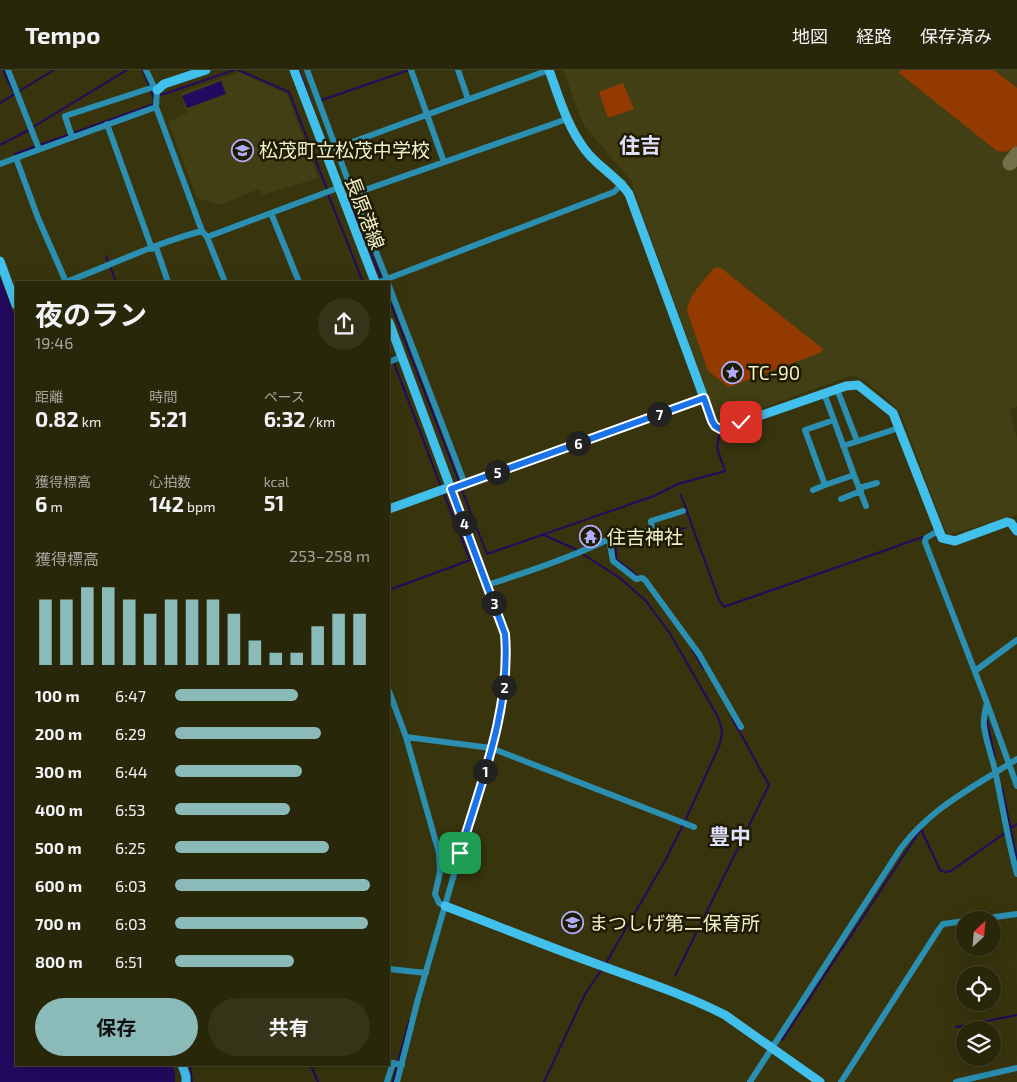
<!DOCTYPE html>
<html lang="ja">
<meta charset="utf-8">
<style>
:root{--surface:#29270a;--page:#353318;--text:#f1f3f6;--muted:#a5a59c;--line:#45442b;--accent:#8bbbb9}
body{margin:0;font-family:"Exo 2","Noto Sans JP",sans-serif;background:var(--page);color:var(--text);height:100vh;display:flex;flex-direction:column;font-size:19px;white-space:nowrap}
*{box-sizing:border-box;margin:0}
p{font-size:16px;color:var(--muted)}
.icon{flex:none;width:28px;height:28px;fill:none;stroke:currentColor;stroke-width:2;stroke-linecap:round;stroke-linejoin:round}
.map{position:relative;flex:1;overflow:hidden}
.side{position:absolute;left:15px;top:211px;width:375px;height:785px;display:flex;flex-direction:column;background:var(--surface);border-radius:0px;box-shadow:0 5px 20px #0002,0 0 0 1px var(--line)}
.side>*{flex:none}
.needle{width:32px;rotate:26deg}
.tools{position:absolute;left:956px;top:841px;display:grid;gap:10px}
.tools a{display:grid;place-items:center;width:45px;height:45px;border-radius:50%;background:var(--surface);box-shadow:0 5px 20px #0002,0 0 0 1px var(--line);font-size:25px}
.pin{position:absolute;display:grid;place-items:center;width:42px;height:42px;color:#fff;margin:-21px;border-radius:10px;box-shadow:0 2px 8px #0006}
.km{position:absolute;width:25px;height:25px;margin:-12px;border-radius:50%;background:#222;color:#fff;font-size:14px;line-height:25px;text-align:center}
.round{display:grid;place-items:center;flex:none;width:52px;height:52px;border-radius:26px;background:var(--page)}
.head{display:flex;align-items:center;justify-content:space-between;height:85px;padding:0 20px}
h1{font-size:28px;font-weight:700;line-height:38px}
.figures{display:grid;grid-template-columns:repeat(3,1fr);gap:8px;height:85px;padding:5px 20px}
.figures div{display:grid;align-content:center}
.figures b{font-size:21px;font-weight:700}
.figures small{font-size:14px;font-weight:400}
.figures p{font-size:14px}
.chart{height:140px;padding:10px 20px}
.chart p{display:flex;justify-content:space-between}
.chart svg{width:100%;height:90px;margin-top:5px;stroke:var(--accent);stroke-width:6}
.action{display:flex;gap:10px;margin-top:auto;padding:10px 20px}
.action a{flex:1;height:58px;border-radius:30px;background:var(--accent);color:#111;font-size:20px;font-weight:700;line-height:58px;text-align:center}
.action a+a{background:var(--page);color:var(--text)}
ul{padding:0 20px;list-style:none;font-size:16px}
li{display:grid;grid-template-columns:80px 60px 1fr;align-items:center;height:38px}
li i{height:12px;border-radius:6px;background:var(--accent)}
header{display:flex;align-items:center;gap:30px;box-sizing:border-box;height:70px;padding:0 25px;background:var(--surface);border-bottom:1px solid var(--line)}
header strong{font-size:24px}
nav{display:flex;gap:28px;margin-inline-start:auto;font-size:18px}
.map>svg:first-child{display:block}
.built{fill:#423f14}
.green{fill:#923a00}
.water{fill:#23095f}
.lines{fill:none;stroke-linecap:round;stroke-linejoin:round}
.stream{stroke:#23095f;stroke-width:2}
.taxiway{stroke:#72704b;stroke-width:15}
.street{stroke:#2a8fb1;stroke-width:6}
.secondary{stroke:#42c0ec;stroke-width:9}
.route-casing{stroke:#fff;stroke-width:10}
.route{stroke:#1a73e8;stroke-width:6}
.labels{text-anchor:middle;stroke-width:5;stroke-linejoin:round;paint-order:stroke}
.poi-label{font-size:19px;fill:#f2f1cd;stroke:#1e1b00;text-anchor:start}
.street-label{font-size:19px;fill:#f2f1cd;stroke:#1e1b00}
.quarter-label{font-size:21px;font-weight:bold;fill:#e0e0fe;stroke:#1e1b00}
</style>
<header>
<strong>Tempo</strong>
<nav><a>地図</a><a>経路</a><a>保存済み</a></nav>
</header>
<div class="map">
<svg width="1017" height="1012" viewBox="0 0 1017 1012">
<rect width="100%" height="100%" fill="#37340e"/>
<path class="built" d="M563,0H1017V336L1009,340L1017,368V445L947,465L901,345L892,333L870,315L853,305L718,354L631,111L583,54Z
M239,2L287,24L318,108L263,125L259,119L220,135L197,128L168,52L187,43L180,23Z"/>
<path class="green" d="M901,0H994L1017,18V76L1005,82L997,81L899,3Z
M623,13L634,39L608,48L599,22Z
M714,198H721L823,279L822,282L729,317L708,301L687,241C689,224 704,211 714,198Z"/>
<path class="water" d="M221,11L226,24L187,38L182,26Z
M0,207L16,249V995H172L175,1002V1012H0Z"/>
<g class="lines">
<path class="stream" d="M3,0L13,21
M143,0L153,26
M238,0L289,22L327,119
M299,0L312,36
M154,29L153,26L164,24L234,0
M322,30L409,0
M0,33L54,0
M33,57L127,0
M0,75L29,60
M15,84L154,34
M328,124L363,212
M348,129L382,210
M106,186L116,212
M389,229L460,414
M389,280L392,289
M394,293L441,417
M461,418L487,484L654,426L678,414L725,401L717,378L719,365
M681,425L719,530L724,537L923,467
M542,464L577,480
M628,468L685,458
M616,470V489L639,507
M581,483L620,508L646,531L671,565L718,647L722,660L720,674L685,751
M389,520L470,490L444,424
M692,579L704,599
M987,650L995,689
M1002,718L1017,789
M1008,760L1017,754
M606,893L666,789L683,755
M675,906L769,715L732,648
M956,957L1017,945
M782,970L921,759L940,800L945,802L951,801L1005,763
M190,995L192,1012
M311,995L318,1012
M393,1012L409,951
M544,1012L585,924L602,899"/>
<path class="taxiway" d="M1010,93L1017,84"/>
<path class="street" d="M8,0L39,79
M146,0L154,17L157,20L156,37L159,45L202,161L207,167L225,212
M307,0L353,124L388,212
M411,0L444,92
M458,0L468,29
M156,37L16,88L38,148L66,212C111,195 156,173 202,161
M107,54L152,179
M72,67L65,46L154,17
M336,78L549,0
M0,94L16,88
M342,128L567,49
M271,143L299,212
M207,167L338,118
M156,177L168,212
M379,212L614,122L623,113
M389,216L465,414
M389,292L401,287
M837,319L857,371
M824,323L854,405L825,415L805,360L834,350
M843,376L899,358
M854,405L866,436
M859,418L877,413
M813,420L825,415
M841,429L861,421
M938,461L926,468L925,472L987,633L1017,716
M609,469L652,460L651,451L683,441
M487,515C528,502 570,488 609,469L613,491L636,509L642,508L645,510L699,584L741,657
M975,601L1017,570
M389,621L406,667L439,783L440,802L435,824L439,833L445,836
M987,633C985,641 983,648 984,656C986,673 993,689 996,705C1003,739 1008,772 1017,804
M406,667L491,678L694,757
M973,850L1017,844
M389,899L426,903
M387,1012L393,993L402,995
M397,1012L418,929L502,638L507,588L505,564L451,419
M750,1012L901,778C933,736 974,717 1017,689
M841,1012L939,859L943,854L965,851
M956,1012L1017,998"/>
<path class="secondary" d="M294,0L375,212
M549,0C559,27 567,57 586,81C598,97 618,107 629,124L704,328L712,351L715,356L721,359L727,357L846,316L858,315L893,343L942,468L955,471L1007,452L1011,453L1017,461
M157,20L164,14L206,0
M0,191L16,235
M389,252L451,419L704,328
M389,439L450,417
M445,836C498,856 551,878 605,897C645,912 686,925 725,945L820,1012
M182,995L186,1006V1012"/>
</g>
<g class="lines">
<defs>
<path id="route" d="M460,783C481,712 511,639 505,564L451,419L704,328L712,351L715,356L720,359L741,352"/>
</defs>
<use href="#route" class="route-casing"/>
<use href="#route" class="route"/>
</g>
<defs>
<symbol id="school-ring" viewBox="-11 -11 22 22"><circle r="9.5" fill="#1e1b00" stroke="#b1adfa" stroke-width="1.5"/><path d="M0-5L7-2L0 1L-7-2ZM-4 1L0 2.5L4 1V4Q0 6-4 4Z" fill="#b1adfa"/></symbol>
<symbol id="sight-ring" viewBox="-11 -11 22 22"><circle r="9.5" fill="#1e1b00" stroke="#b1adfa" stroke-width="1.5"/><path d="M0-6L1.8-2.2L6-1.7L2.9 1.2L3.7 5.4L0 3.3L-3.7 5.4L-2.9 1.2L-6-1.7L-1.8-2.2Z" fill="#b1adfa"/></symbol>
<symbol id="temple-ring" viewBox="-11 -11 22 22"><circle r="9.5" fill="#1e1b00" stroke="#b1adfa" stroke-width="1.5"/><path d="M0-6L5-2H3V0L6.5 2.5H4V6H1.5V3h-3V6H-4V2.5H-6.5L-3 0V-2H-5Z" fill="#b1adfa"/></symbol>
</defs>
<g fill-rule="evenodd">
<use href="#school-ring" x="230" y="68" width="25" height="25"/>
<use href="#sight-ring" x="720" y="290" width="25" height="25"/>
<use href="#temple-ring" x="578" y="454" width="25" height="25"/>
<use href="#school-ring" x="560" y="840" width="25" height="25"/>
</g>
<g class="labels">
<g class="poi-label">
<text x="259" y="87">松茂町立松茂中学校</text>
<text x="748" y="310">TC-90</text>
<text x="607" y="474">住吉神社</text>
<text x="589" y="860">まつしげ第二保育所</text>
</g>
<g class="street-label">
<text transform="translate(365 143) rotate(69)" y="7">長原港線</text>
</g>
<g class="quarter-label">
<text x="640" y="83">住吉</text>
<text x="730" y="774">豊中</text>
</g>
</g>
</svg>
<div class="tools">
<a><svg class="needle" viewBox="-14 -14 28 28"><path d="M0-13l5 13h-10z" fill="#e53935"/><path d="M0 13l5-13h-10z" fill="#a5a59c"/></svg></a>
<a><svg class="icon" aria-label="locate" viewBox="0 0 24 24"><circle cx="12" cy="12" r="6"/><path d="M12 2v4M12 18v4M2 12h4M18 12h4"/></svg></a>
<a><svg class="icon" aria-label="layers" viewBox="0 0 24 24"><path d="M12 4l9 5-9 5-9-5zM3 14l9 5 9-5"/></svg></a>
</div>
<div class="pin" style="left:460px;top:783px;background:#1e9e55"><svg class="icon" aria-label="arrive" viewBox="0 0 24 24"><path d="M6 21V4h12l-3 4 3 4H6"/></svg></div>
<div class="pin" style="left:741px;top:352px;background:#d93025"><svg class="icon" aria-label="check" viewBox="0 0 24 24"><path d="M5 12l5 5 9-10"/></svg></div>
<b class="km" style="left:485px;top:701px">1</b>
<b class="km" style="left:504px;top:617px">2</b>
<b class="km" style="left:494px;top:533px">3</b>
<b class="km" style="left:464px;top:453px">4</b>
<b class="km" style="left:497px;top:402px">5</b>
<b class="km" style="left:578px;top:373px">6</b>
<b class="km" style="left:659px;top:344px">7</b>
<section class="side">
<div class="head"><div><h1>夜のラン</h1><p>19:46</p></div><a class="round"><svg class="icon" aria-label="share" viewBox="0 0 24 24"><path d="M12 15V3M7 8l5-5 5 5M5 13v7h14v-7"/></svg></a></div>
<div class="figures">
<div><p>距離</p><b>0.82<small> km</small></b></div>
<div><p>時間</p><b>5:21</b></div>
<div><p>ペース</p><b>6:32<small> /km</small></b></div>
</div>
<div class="figures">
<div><p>獲得標高</p><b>6<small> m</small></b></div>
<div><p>心拍数</p><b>142<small> bpm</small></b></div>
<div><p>kcal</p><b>51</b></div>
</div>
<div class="chart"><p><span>獲得標高</span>253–258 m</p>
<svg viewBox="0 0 160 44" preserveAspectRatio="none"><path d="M5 44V12M15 44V12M25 44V6M35 44V6M45 44V12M55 44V19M65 44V12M75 44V12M85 44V12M95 44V19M105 44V32M115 44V38M125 44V38M135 44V25M145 44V19M155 44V19"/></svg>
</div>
<ul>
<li><b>100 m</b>6:47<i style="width:63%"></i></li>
<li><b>200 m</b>6:29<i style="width:75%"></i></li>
<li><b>300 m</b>6:44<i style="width:65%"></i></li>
<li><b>400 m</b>6:53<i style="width:59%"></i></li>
<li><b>500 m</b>6:25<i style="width:79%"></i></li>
<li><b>600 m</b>6:03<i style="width:100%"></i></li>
<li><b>700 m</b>6:03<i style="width:99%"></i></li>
<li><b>800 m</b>6:51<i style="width:61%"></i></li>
</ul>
<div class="action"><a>保存</a><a>共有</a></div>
</section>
</div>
